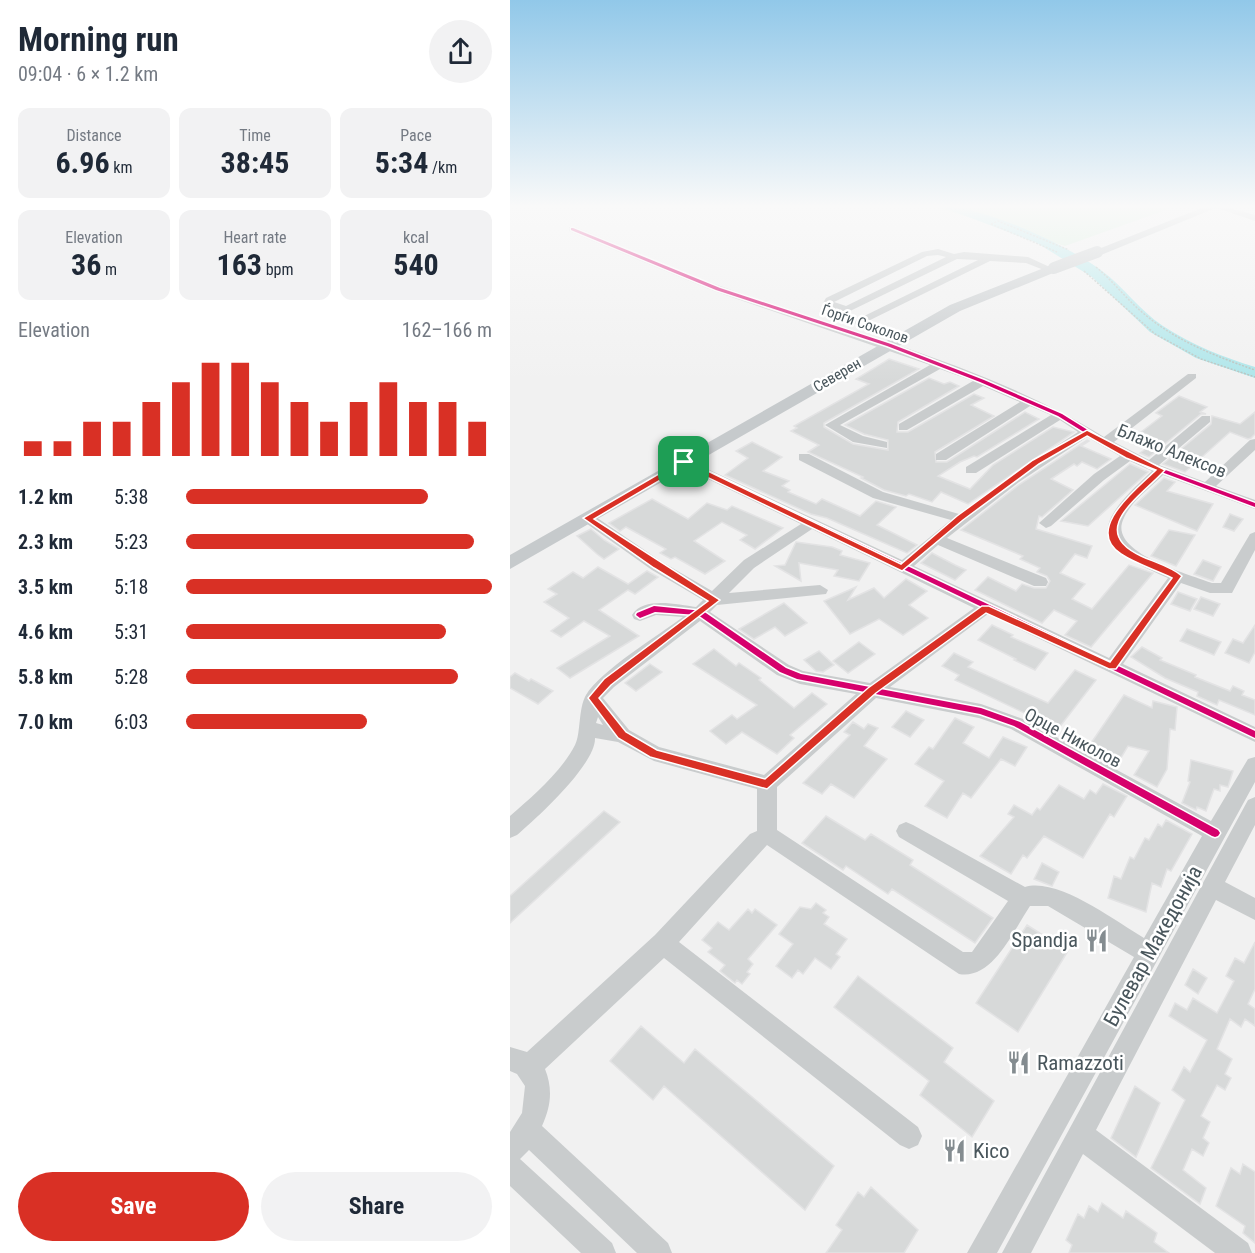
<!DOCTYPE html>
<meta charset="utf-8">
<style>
:root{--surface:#fff;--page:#f2f2f3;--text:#1f2937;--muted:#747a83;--accent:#d93025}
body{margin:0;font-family:"Roboto Condensed",sans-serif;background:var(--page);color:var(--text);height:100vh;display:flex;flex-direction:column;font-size:22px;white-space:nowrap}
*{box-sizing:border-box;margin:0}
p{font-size:20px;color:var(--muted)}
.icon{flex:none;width:33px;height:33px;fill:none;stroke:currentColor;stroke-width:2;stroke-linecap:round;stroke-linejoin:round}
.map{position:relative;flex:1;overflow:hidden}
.drawer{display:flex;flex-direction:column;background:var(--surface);width:510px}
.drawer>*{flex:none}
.pin{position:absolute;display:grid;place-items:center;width:51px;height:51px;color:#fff;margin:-26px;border-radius:12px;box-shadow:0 3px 9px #0006}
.round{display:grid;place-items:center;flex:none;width:63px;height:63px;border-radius:32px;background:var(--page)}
.head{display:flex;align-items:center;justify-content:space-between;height:102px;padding:0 18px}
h1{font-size:33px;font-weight:700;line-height:45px}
.figures{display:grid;grid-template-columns:repeat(3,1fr);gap:9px;height:102px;padding:6px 18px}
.figures div{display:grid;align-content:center;border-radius:12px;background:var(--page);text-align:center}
.figures b{font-size:30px;font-weight:700}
.figures small{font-size:16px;font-weight:400}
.figures p{font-size:16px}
.chart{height:168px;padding:12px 18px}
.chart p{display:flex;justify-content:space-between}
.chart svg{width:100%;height:108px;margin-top:6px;stroke:var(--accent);stroke-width:6}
.cta{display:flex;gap:12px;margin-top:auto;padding:12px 18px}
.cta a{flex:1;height:69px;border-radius:36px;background:var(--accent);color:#fff;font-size:24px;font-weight:700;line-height:69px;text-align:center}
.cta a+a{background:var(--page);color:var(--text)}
ul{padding:0 18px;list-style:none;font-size:20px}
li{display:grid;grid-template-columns:96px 72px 1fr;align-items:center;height:45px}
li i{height:15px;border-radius:8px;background:var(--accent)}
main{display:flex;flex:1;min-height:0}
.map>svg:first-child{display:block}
.green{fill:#d7efdd}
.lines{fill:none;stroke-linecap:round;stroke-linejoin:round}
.river{fill:#aee6ea;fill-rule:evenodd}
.building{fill:#d7d9d9;stroke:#e3e3e4;stroke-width:1.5}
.path{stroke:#b9c3bf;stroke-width:1.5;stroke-dasharray:2 1.5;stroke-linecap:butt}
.minor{fill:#c9cccd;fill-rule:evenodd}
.major{fill:#c6cacc;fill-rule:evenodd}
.major-bridge{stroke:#c6cacc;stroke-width:12}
.cycleway-casing{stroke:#fff;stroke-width:3}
.cycleway{fill:#d6006c;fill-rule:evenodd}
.route{fill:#d93025;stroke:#fff;stroke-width:1.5;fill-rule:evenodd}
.labels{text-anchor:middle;stroke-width:5;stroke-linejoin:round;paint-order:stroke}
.far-street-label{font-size:15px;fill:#49565c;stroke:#fff}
.street-label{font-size:18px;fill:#49565c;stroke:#fff}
.near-poi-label{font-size:21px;fill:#49565c;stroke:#fff;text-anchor:start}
.near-street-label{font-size:21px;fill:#49565c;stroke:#fff}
</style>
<main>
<section class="drawer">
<div class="head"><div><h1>Morning run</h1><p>09:04 · 6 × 1.2 km</p></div><a class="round"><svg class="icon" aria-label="share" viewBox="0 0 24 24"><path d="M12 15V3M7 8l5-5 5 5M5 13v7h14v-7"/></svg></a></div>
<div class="figures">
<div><p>Distance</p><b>6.96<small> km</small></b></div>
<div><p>Time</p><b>38:45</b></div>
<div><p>Pace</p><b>5:34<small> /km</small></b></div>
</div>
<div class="figures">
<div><p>Elevation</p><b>36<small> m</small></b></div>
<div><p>Heart rate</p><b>163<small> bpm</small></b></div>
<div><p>kcal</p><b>540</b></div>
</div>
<div class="chart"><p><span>Elevation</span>162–166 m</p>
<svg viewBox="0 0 160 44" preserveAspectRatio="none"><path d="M5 44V38M15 44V38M25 44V30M35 44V30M45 44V22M55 44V14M65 44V6M75 44V6M85 44V14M95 44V22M105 44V30M115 44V22M125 44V14M135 44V22M145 44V22M155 44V30"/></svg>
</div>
<ul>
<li><b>1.2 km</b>5:38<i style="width:79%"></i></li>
<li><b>2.3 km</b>5:23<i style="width:94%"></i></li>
<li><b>3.5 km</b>5:18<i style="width:100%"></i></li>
<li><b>4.6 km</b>5:31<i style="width:85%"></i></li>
<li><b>5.8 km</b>5:28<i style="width:89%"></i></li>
<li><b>7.0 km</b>6:03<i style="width:59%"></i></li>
</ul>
<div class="cta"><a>Save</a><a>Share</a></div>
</section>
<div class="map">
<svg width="745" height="1253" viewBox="0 0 745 1253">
<rect width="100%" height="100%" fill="#f1f1f1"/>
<path class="green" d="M425,207H664L555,246Z"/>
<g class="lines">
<path class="river" d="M432,207C472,205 559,246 592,271C614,287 630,311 653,326C682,345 713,357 745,367V378L686,358L640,332L582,277L527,243Z"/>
</g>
<path class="building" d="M379,359L409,369L314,423V427L343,444L378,450V440L354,434L335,425L419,378L434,384L440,382L449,386L388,422L387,432H398L464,394L474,398L461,405L484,416L425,452L426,462H437L515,412L529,419L467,457L464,456L450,462L428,476L460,489L483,465L543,427L564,432L458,504L431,492L422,502L399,494L396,496L374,490L351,478L353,477L298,452L309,445L281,431L287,428L284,426L359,384L346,379Z
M669,396L697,407L690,412L696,414H691L639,457L630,453L637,448L627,444L638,435L631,432L652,416L646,413Z
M745,412V434L741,438L738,439L720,432L675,472L653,464L701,424L702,416L730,424Z
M577,440L579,441L571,446L601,459L587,469L572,462L567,466L564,464L541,479L563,490L532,517L529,516L526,529L582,546L577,558L565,554L550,573L575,584L562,599L582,609L619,565L643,573L581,647L555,635L567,621L544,610L532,623L465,590L478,577L506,591L512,584L524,588H536L540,581L537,576L527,572L530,568L510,559L513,556L451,530L510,484Z
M242,442L272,457L253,471L279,481L272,486L280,490L278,492L306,504L312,499L350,516L366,501L386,507L367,525L407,545L397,553L317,518L301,514L215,475L238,458L226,451Z
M620,464L638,472L578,526L551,521Z
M654,478L665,482L657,491L703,504L687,531L625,505Z
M142,499L178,519L197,503L217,510L222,506L273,528L245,549L230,540L237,535L212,522L184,541L215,561L195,574L165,557L161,559L150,553L156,549L116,527L110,531L99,523Z
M720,514L733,519L724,531L713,527Z
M81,529L94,540L109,549L94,559L87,554L67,536Z
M659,530L685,535L666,566L641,556Z
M286,542L322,547L332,551L330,555L360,563L349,581L324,576L328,570L289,563L291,581L265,566L275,565Z
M422,553L445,565L456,570L445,580L411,563Z
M693,560L711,567L703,581L684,574Z
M88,567L118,584L137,571L148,577L125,594L118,590L89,610L129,636L60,678L47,668L100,636L74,621L51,637L41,631L59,618L34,602L47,594L38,589L63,572L73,578Z
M396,579L417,591L399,605L418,618L393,635L369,619L340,634L314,601L346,587L338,600L364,588L374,598Z
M668,592L687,599L680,611L661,604Z
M691,597L710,604L703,616L684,609Z
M274,603L297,623L275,636L265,627L244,639L229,629Z
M482,625L503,635L501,637L538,653L525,670L504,660L506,659L468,640Z
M745,625V652L739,663L715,653L723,639L733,643Z
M677,629L711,642L704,655L670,641Z
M349,642L365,654L338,673L323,661Z
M632,647L652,658L650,660L686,675L685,677L720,691L723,686L734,691L732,695L745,700V715L709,700L707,705L687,696L688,692L655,678L621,657Z
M204,649L226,666L229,663L251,678L249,680L284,708L302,693L317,704L280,735L284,738L267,754L232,732L216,744L200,731L222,715L227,719L247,705L183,664Z
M309,651L324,665L313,672L306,671L294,660Z
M444,653L463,662L458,667L538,703L565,670L586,680L548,729L445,680L449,675L432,666Z
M140,664L152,672L126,691L115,683Z
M5,673L19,681L21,679L43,691L28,704L0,688V677Z
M614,695L642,708L643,701L667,707L665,730L660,729L657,769L647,787L624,775L639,751L618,746L609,761L579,746Z
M396,711L414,720L400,737L382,727Z
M445,718L464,727L453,743L479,758L493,737L517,747L505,766L491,759L461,798L453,793L437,818L415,806L434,781L405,764L419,747L423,749Z
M343,722L354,729L358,724L368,728L354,746L377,759L344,798L321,784L312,794L293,783L340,735L334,732Z
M681,760L723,771L718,787L710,785V791L704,789L696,811L687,807L686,810L672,803L680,782L678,781Z
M593,784L617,796L604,817L600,814L573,858L534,836L517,858L513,855L501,874L470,856L504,817L498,814L504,805L522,815L527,808L530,810L549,785L574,799L580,790L586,794Z
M94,811L110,822L0,923V896Z
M316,816L355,840L361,834L403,860L400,865L483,918L465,943L382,889L378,894L336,866L333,870L292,843Z
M656,820L682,834L661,871L657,869L651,887L642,883L636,912L598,898L604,876L611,879L620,857L624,859L635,838L639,840L648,824L652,827Z
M532,863L549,872L542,886L524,879Z
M306,903L316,910L313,913L319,917L314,924L337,939L326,954L330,957L321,969L305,958L293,974L288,970L282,978L266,966L283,944L269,934L290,907L301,909Z
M238,909L242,913L245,909L267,925L238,959L243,964L237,972L240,974L232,984L227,980L225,983L210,971L215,965L198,952L202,948L192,940L208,922L219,930Z
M517,925L558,951L508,1032L466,1003Z
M745,942V989L738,1004L745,1009V1026L735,1019L731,1027L720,1019L707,1049L722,1059L715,1074L721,1078L715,1090L707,1085L691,1116L700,1122L693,1138L699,1143L693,1156L682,1149L673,1170L696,1188L690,1204L641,1168L675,1100L662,1090L674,1067L680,1072L697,1040L659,1016L665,1003L677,1010L683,998L707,1013L724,981L716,976L725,958L734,963Z
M683,969L697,978L688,994L675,985Z
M348,976L443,1048L434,1062L484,1101L462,1137L410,1095L419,1081L324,1007Z
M131,1026L174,1063L185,1049L324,1166L295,1210L154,1086L143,1100L100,1061Z
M625,1086L650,1103L626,1157L601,1138Z
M733,1164L745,1172V1243L733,1233L735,1226L706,1206L721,1168L730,1174Z
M361,1187L408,1230L394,1253H316L332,1230L326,1225L348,1192L354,1197Z
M592,1203L613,1218L616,1211L647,1233L644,1242L659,1253H559L562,1245L556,1240L568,1214L574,1218L579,1206L588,1212Z"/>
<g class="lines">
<path class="path" d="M481,224L547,252
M481,224L488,221L559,250
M586,267C603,281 616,299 633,313C666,341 705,356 745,370
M574,271L645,334L691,359L745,377"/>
<path class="minor" d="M704,207H716L745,215V221Z
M59,227H65C114,247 163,270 213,287C342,333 478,365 594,437L678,374H686V378L604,442L639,460L692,416H700V422L649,465L695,482L740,440L745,439V450L706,486L745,500V509L653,475C640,488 620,502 613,520C599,553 679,574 702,583H711L740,534L745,532V550L722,593H700L671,583L613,664L745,727V742L478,614L380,687L471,704L513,719L701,821L738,759L745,757V782L487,1253H457L624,957L538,906H520C503,931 483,980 449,974L257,845L169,942L408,1127L412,1136L408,1145L399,1149L390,1145L154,958L35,1069C43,1089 41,1106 32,1126L158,1243L162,1253H127L19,1150L10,1159L102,1243L106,1253H71L0,1186V1132L12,1113L15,1086L7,1074L0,1071V1047L17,1052L145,935L240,834L247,831V789L144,761L108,742L85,738C86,764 27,818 7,835L0,838V816C22,797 52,771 65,745C71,734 68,709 76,695C90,671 149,635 173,617L146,615L130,621L124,619L122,615C134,596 168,605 186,607L193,600L142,570L73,521L71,518L73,515H83L152,562L202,591L234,560L291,524L169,465L167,462L174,458L392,560L441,520L363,498L289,460V454H299L373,492L449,514L500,476L568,432L550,420L466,473H456V467L541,415L520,406L436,460H426V454L510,402L473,386L397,430H389V424L463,381L430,369L330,425L353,436L377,442V448L343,442L315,425L420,365L204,291L59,231ZM577,437L610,456L584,474L529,523L536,528L541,526L594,480L620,461L642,471C581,527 580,545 658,578L599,658L404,566L428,545L524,586H536L538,582L536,578L437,538L509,482ZM302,529L464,608L360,683L293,671L279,665L200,612L207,605L316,594L318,590L310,585L219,593L244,568ZM190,621L267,675L290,684L346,694L254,775L149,747L119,730L93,698L104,687ZM366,698L469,718L501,729L692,836L634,938C605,921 548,877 515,887L403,825L396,822L389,825L386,831L389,837L498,901L462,952H453L267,830V787ZM88,717L93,725L86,723Z
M428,249L444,254L454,252L518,257L544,269L539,272L516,263L480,261L348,326L343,323L344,321L468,260L447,259L338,312H330L313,303L316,298L412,252ZM428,255L436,257L336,306L324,302L417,256Z
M745,797V825L715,882L745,898V920L706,900L586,1130L738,1243L742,1253H705L573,1154L521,1253H492L738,800Z"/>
<path class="major" d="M694,207H708L591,255L581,252Z
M544,264L548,265V271L450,311L0,569V555L440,305Z"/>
<path class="major-bridge" d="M544,268L587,252"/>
<defs>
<path id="cycleway" d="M61,228H63L210,288L381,344L474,380L552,414L597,442L642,465L745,503V507L638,467L593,444L548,416L470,382L377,346L206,290L61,230Z
M174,460L745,731V738L172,463L171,462Z
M144,606L193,611L276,668L291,674L471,708L510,722L708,830L710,833L708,836L705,837L702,836L504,726L470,714L287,679L270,672L188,615L145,612L130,618L126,615L127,613Z"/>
</defs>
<use href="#cycleway" class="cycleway-casing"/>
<use href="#cycleway" class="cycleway"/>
</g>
<linearGradient id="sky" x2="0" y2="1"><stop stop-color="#91c8e9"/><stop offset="0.54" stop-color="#f9f9f9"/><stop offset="1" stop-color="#f9f9f9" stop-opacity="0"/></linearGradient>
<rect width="745" height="382" fill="url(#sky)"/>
<path class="route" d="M577,430L655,470C633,495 575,530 631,556C644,562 662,567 672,576L606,669H599L476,613L366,693L257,789L140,757L108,738L78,698L94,679L198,601L144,568L73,518L171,461H177L391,564L447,516L523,460ZM577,436L616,458L646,470C628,488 573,529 611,554C626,564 646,570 662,578L600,662L479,606H472L358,688L255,779L147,750L116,732L89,698L101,685L210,600L84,519L174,466L392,571L453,520L529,464Z"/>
<defs>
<symbol id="restaurant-bare" viewBox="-9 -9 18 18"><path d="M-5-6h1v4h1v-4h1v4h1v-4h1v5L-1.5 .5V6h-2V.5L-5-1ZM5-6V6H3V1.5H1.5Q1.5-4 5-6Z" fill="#848c90" stroke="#fff" stroke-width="2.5" paint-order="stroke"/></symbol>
</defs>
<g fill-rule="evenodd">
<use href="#restaurant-bare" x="570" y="924" width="33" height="33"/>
<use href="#restaurant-bare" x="492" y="1046" width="33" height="33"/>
<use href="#restaurant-bare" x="428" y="1134" width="33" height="33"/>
</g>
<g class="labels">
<g class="far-street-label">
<text transform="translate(355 324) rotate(19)" y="5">Ѓорѓи Соколов</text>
<text transform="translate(327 375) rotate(-30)" y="5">Северен</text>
</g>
<g class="street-label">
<text transform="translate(662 451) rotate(22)" y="6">Блажо Алексов</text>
<text transform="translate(563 738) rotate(28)" y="6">Орце Николов</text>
</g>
<g class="near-poi-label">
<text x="568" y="947" text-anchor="end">Spandja</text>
<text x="527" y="1070">Ramazzoti</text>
<text x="463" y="1158">Kico</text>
</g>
<g class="near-street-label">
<text transform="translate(643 946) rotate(-61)" y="7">Булевар Македонија</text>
</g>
</g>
</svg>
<div class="pin" style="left:174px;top:462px;background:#1e9e55"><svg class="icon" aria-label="arrive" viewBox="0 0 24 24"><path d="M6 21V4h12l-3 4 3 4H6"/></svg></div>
</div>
</main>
